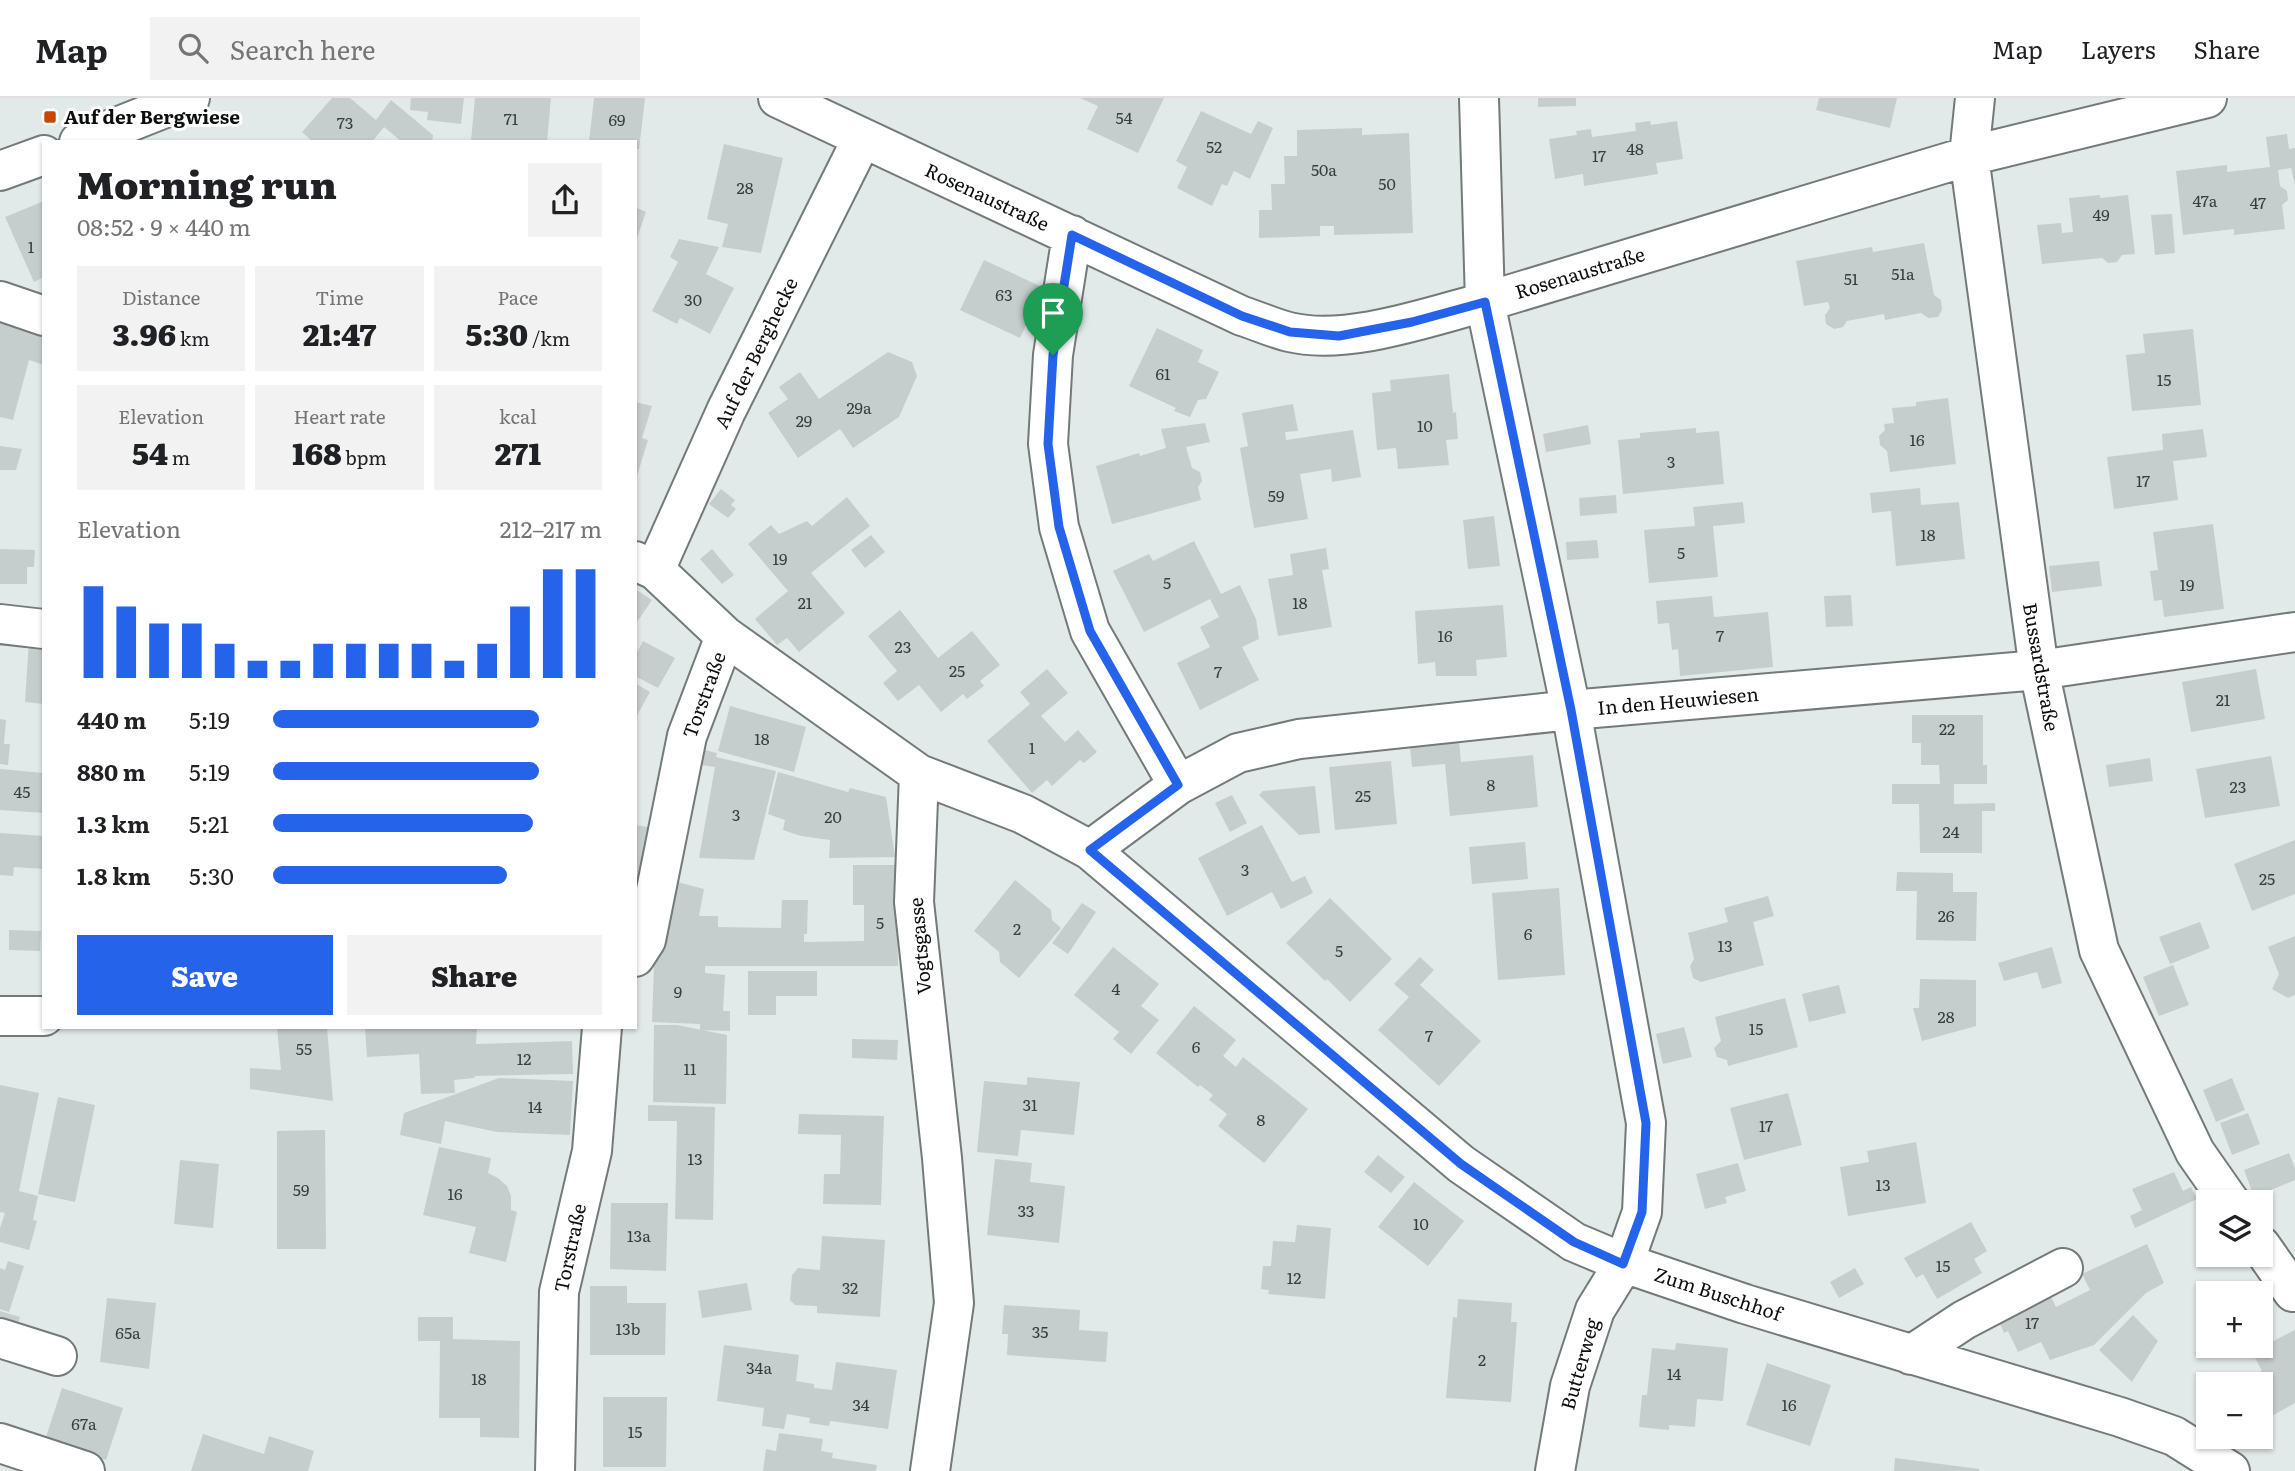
<!DOCTYPE html>
<meta charset="utf-8">
<style>
:root{--surface:#fff;--page:#f2f2f2;--text:#202124;--muted:#757577;--line:#e0e0e0;--accent:#2563eb}
body{margin:0;font-family:Literata,serif;background:var(--page);color:var(--text);height:100vh;display:flex;flex-direction:column;font-size:26px;white-space:nowrap}
*{box-sizing:border-box;margin:0}
p{font-size:23px;color:var(--muted)}
.icon{flex:none;width:38px;height:38px;fill:none;stroke:currentColor;stroke-width:2;stroke-linecap:round;stroke-linejoin:round}
.map{position:relative;flex:1;overflow:hidden}
.details{position:absolute;left:42px;top:42px;width:595px;height:889px;display:flex;flex-direction:column;background:var(--surface);border-radius:0px;box-shadow:0 2px 5px #0004}
.details>*{flex:none}
.controls{position:absolute;left:2196px;top:1092px;display:grid;gap:14px}
.controls a{display:grid;place-items:center;width:77px;height:77px;border-radius:0px;background:var(--surface);box-shadow:0 2px 5px #0004;font-size:35px}
.pin{position:absolute;display:grid;place-items:center;width:60px;height:60px;color:#fff;margin:-72px -30px;border-radius:50% 50% 50% 0;rotate:-45deg;box-shadow:0 0 7px #0007}
.pin .icon{rotate:45deg}
.round{display:grid;place-items:center;flex:none;width:74px;height:74px;border-radius:0px;background:var(--page)}
.summary{display:flex;align-items:center;justify-content:space-between;height:119px;padding:0 35px}
h1{font-size:38px;font-weight:800;line-height:52px}
.metrics{display:grid;grid-template-columns:repeat(3,1fr);gap:10px;height:119px;padding:7px 35px}
.metrics div{display:grid;align-content:center;border-radius:0px;background:var(--page);text-align:center}
.metrics b{font-size:30px;font-weight:800}
.metrics small{font-size:19px;font-weight:400}
.metrics p{font-size:19px}
.chart{height:196px;padding:14px 35px}
.chart p{display:flex;justify-content:space-between}
.chart svg{width:100%;height:126px;margin-top:7px;stroke:var(--accent);stroke-width:6}
.action{display:flex;gap:14px;margin-top:auto;padding:14px 35px}
.action a{flex:1;height:80px;border-radius:0px;background:var(--accent);color:#fff;font-size:28px;font-weight:800;line-height:80px;text-align:center}
.action a+a{background:var(--page);color:var(--text)}
ul{padding:0 35px;list-style:none;font-size:23px}
li{display:grid;grid-template-columns:112px 84px 1fr;align-items:center;height:52px}
li i{height:18px;border-radius:9px;background:var(--accent)}
header{display:flex;align-items:center;gap:42px;box-sizing:border-box;height:98px;padding:0 35px;background:var(--surface);border-bottom:2px solid var(--line)}
header strong{font-size:33px}
nav{display:flex;gap:38px;margin-inline-start:auto;font-size:24px}
.search{width:490px;height:63px;background:var(--page);display:flex;align-items:center;gap:18px;box-sizing:border-box;padding:0 24px;border-radius:0px;color:var(--muted);font-size:26px}
.map>svg:first-child{display:block}
.building{fill:#c6cecd}
.lines{fill:none;stroke-linecap:round;stroke-linejoin:round}
.minor-casing{stroke:#737a79;stroke-width:42}
.minor{stroke:#fff;stroke-width:38}
.route-casing{stroke:#fff;stroke-width:14}
.route{stroke:#2563eb;stroke-width:9}
.poi-dot{fill:#cb4602;stroke:#fff;stroke-width:2.5}
.labels{text-anchor:middle;stroke-width:6;stroke-linejoin:round;paint-order:stroke}
.number-label{font-size:16px;fill:#3a3f3e}
.poi-label{font-size:19px;font-weight:bold;fill:#0c0f0e;stroke:#fff;text-anchor:start}
.street-label{font-size:19px;fill:#0c0f0e;stroke:#fff}
</style>
<header>
<strong>Map</strong>
<div class="search"><svg class="icon" aria-label="search" viewBox="0 0 24 24"><circle cx="10" cy="10" r="6"/><path d="M15 15l6 6"/></svg>Search here</div>
<nav><a>Map</a><a>Layers</a><a>Share</a></nav>
</header>
<div class="map">
<svg width="2295" height="1373" viewBox="0 0 2295 1373">
<rect width="100%" height="100%" fill="#e2e9e9"/>
<path class="building" d="M332,0H350L376,22L391,2L433,37L432,44H402L384,29L372,44H313L302,34Z
M411,0H464L461,26L427,22L428,14L410,12Z
M475,0H551L547,44L471,43Z
M594,0H645L639,51H635V44H589Z
M1080,0H1164L1138,55L1087,31L1098,8Z
M1538,0H1576V8L1538,9Z
M1819,0H1897L1890,30L1816,12Z
M1201,13L1251,36L1258,23L1273,30L1250,81L1234,73L1227,88L1222,86L1212,108L1177,90L1187,69L1176,63Z
M1650,23L1651,27L1677,23L1683,61L1656,65L1658,76L1584,88L1583,76L1555,81L1549,41L1577,37L1576,33L1591,31L1592,39L1636,33L1635,25Z
M1362,30V37L1409,35L1413,135L1334,137V128H1320V138L1259,140V112H1272L1271,86H1285L1284,58H1297V32Z
M2287,36L2289,51L2295,50V87L2291,70L2278,72L2280,88L2287,93L2288,102L2282,107L2285,131L2234,137V131L2183,137L2176,73L2227,67V74L2270,69L2266,39Z
M724,46L783,60L761,155L722,149L728,126L707,121Z
M2100,97V100L2128,97L2135,156L2122,157L2117,164L2108,165L2102,160L2042,166L2037,127L2061,125L2062,135L2073,134L2069,100Z
M44,103V179L34,184L5,119Z
M635,109L646,114L636,143H635Z
M2172,116L2175,155L2155,157L2151,117Z
M679,141L719,149L706,176L734,190L710,236L680,220L677,226L652,213L678,164L670,159Z
M1924,145L1934,197L1941,202L1942,212L1938,219L1928,220L1921,215L1885,222L1884,216L1847,223L1843,229L1834,231L1826,226L1825,217L1830,210L1828,204L1804,208L1796,163L1872,149L1873,154Z
M984,162L1044,190L1036,205L1041,214L1036,223L1027,225L1020,240L960,212Z
M0,220L44,234V267L29,262L13,322L0,319Z
M1157,230L1203,252L1198,264L1219,274L1206,301L1198,302L1190,319L1174,313L1176,310L1129,288Z
M2193,231L2201,307L2132,313L2126,257L2145,255L2143,236Z
M888,254L912,264L917,278L899,319L853,350L840,331L798,360L768,315L788,301L779,289L800,274L819,301Z
M1449,276L1453,315L1456,314L1458,341L1446,342L1449,367L1398,371L1396,350L1377,352L1372,295L1391,293L1390,282Z
M1948,300L1956,366L1890,374L1887,353L1880,347L1879,338L1885,332L1884,326L1894,325L1892,310L1916,308V304Z
M635,304L652,308L642,340L648,342L636,381Z
M1293,306L1298,333L1285,334L1286,342L1353,332L1361,379L1332,384L1331,371L1300,376L1308,421L1254,430L1240,350L1248,348L1242,315Z
M1205,325L1210,344L1186,349L1192,370L1200,374L1202,383L1198,389L1201,402L1112,426L1096,368L1139,355L1140,358L1166,350L1161,331Z
M1588,327L1591,346L1546,354L1543,336Z
M1696,330V335L1719,333L1724,386L1623,396L1618,342L1640,340V335Z
M2203,331L2207,359L2173,363L2178,402L2114,411L2107,359L2163,352L2162,336Z
M0,348L22,351L16,372H0Z
M1920,390L1921,407L1959,404L1965,461L1896,468L1891,413L1872,415L1870,395Z
M721,391L735,402L731,407L736,411L728,420L709,406Z
M1616,397L1617,415L1580,418L1579,400Z
M847,399L870,428L811,475L845,515L799,554L787,540L777,547L755,521L788,493L748,446L771,427L779,436L807,423L812,428Z
M1743,404L1745,425L1713,428L1718,479L1649,485L1644,432L1695,428L1693,409Z
M1494,418L1500,468L1468,471L1463,422Z
M2213,426L2224,511L2164,519L2162,502L2154,503L2150,473L2158,472L2153,434Z
M871,437L885,454L865,470L851,452Z
M1597,442L1599,460L1567,462L1566,444Z
M1194,443L1221,496L1240,487L1256,521L1259,541L1242,549L1259,582L1200,612L1177,565L1210,549L1200,529L1219,519L1210,501L1144,534L1113,473L1149,456L1153,463Z
M1326,450L1329,471L1322,472L1332,529L1278,538L1268,481L1293,477L1290,456Z
M0,451L35,452L34,469H27V486H0Z
M712,451L734,477L722,486L700,461Z
M2099,463L2102,488L2052,494L2049,468Z
M635,491L652,502L635,527Z
M1851,497L1853,528L1826,529L1824,498Z
M1712,498L1714,519L1768,514L1773,569L1680,578L1678,551L1672,552L1669,525L1658,526L1656,503Z
M1503,507L1507,559L1476,562L1477,578H1436L1435,564L1418,566L1415,513Z
M900,512L938,560L972,533L1000,567L980,583L984,588L967,601L963,596L941,614L919,587L898,603L883,585L897,573L868,538Z
M29,542L44,543V606L25,604Z
M643,543L675,560L658,590L635,578V558Z
M1047,571L1068,595L1041,618L1065,644L1078,632L1097,654L1084,665L1080,662L1052,688L1047,682L1032,695L987,643L1030,606L1020,594Z
M2256,571L2265,621L2191,634L2182,584Z
M635,585L650,594L635,621Z
M730,608L806,629L794,674L718,653Z
M1912,617H1983V667H1987V686H1954V706L1995,705V713H1982V755H1920L1919,706H1892V686H1940L1939,667H1921V645H1912Z
M0,621L6,622L4,646H10L8,667L0,666Z
M1459,643L1461,664L1533,657L1538,709L1450,718L1445,666L1412,669L1410,648Z
M697,650L717,655L716,659L776,673L754,762L699,760L715,669L695,666Z
M2271,658L2280,708L2205,720L2196,671Z
M2150,660L2153,683L2109,689L2106,667Z
M1391,663L1397,726L1335,732L1329,669Z
M0,671L44,675V715L0,712Z
M778,674L848,694L850,690L886,699L895,759L829,760L830,742L801,738L783,732L785,722L768,716Z
M1315,688L1320,735L1299,737L1259,697L1263,693Z
M1232,697L1247,725L1230,734L1215,705Z
M635,727L655,730L644,784L635,783Z
M1262,727L1292,784L1305,778L1313,795L1281,811L1272,794L1227,818L1198,760Z
M0,735L44,738V771L14,769L13,778L0,777Z
M2295,742V796L2252,813L2234,766Z
M1525,744L1528,781L1472,786L1469,749Z
M853,767H896L898,868H705V875L725,877L723,913H730V933L700,932V926L652,924L654,867L677,784L704,791L699,818H718V829L781,830L782,802H808L807,836H804V844L864,843V807H853Z
M1897,774L1953,775V794H1977L1976,843L1916,842L1917,793H1896Z
M1015,782L1051,812L1052,822L1061,830L1019,880L1000,864L999,854L974,833Z
M1559,790L1565,877L1498,882L1492,795Z
M1768,798L1774,818L1753,824L1764,867L1701,884L1693,880L1690,868L1694,861L1688,835L1728,824L1724,810Z
M1330,800L1392,861L1350,904L1327,881L1325,883L1286,845Z
M1082,805L1096,814L1068,856L1052,845Z
M2200,824L2210,850L2170,866L2159,839Z
M9,832L41,833L40,853L9,852Z
M2295,838V897L2288,900L2272,891L2279,876L2268,849Z
M1113,849L1159,886L1141,908L1159,922L1131,956L1113,941L1119,934L1074,897Z
M2052,849L2062,885L2042,891L2037,874L2004,883L1998,865Z
M1420,859L1434,872L1420,887L1481,943L1439,988L1378,932L1409,899L1394,886Z
M2173,867L2189,907L2159,918L2143,879Z
M748,873H817V898H776V917H748Z
M1920,881L1976,882V928L1922,943L1913,910H1919Z
M1839,887L1846,915L1809,924L1802,896Z
M1785,900L1798,949L1728,968L1727,962L1717,959L1714,950L1721,943L1715,919Z
M1194,908L1236,942L1223,958L1236,969L1243,959L1308,1011L1264,1065L1218,1028L1227,1016L1209,1002L1213,997L1200,987L1198,989L1156,955Z
M654,927H677L727,937L726,1006L653,1004Z
M277,929H327L333,1003L250,991V970L281,972Z
M365,929H477L476,946L572,943L573,976L475,978L474,980L454,982L455,995L421,996L419,956L367,959Z
M1684,929L1692,959L1663,966L1656,936Z
M852,941L898,942L897,962L852,960Z
M1027,979L1080,984L1074,1037L1021,1032L1018,1058L977,1054L984,983L1027,987Z
M499,980L573,983L570,1037L497,1034L445,1023L441,1046L400,1037L404,1015Z
M2232,980L2245,1012L2216,1024L2203,992Z
M0,987L39,995L19,1093L38,1098L33,1122L37,1123L29,1152L0,1144V1130L5,1115L0,1114Z
M1788,995L1802,1047L1744,1062L1730,1010Z
M58,999L95,1007L75,1104L38,1096Z
M648,1007L715,1009L713,1122L675,1121L677,1023H648Z
M2248,1015L2260,1046L2232,1057L2220,1025Z
M799,1016L884,1018L881,1107L823,1106L824,1076H840L841,1037L798,1036Z
M325,1032L326,1151H277V1033Z
M1916,1044L1926,1105L1848,1118L1840,1069L1869,1064L1867,1053Z
M439,1049L491,1060L488,1075L498,1080L507,1088L511,1098V1112L517,1114L506,1164L469,1155L476,1129L423,1117Z
M2289,1055L2295,1070V1082L2254,1099L2244,1072Z
M1378,1057L1405,1079L1391,1095L1364,1074Z
M995,1061L1032,1065L1030,1084L1065,1088L1059,1145L987,1137Z
M180,1062L219,1066L213,1130L174,1126Z
M1738,1065L1746,1093L1725,1099L1727,1105L1705,1111L1696,1076Z
M2174,1074L2183,1093L2191,1089L2197,1101L2135,1130L2130,1118L2142,1112L2132,1091Z
M1414,1084L1464,1123L1428,1168L1378,1129Z
M611,1105H668L666,1173L610,1171Z
M1971,1124L1987,1153L1974,1161L1982,1175L1937,1201L1923,1176L1916,1180L1904,1160Z
M1297,1127L1331,1130L1325,1201L1268,1196L1269,1192L1261,1191L1263,1168H1271L1273,1143L1295,1144Z
M822,1138L885,1142L880,1219L817,1215V1208L795,1207L790,1202L792,1177L798,1170L820,1172Z
M2147,1146L2164,1185L2146,1195L2094,1247L2050,1262L2041,1244L2018,1254L2008,1233L2004,1235L1997,1219L2047,1191L2056,1209L2090,1192L2082,1176Z
M8,1163L24,1168L9,1214L0,1211V1170L5,1172Z
M1855,1170L1864,1186L1839,1200L1830,1184Z
M747,1185L752,1212L702,1220L698,1193Z
M590,1188H627V1205H666L665,1257H590Z
M107,1200L156,1205L149,1271L100,1264Z
M1458,1201L1512,1205L1511,1224H1517L1511,1304L1446,1300L1453,1219L1457,1220Z
M1004,1207L1080,1212L1079,1232L1108,1234L1106,1264L1007,1257L1008,1236H1002Z
M0,1213L20,1219L15,1235L0,1230Z
M2133,1217L2158,1243L2132,1284L2099,1252Z
M418,1219H453V1241L520,1243L519,1340L480,1339V1320H439L440,1243H418Z
M2295,1232V1305L2268,1320L2261,1306V1286H2250L2247,1280L2262,1273L2252,1254Z
M1676,1245L1728,1250L1723,1303L1697,1301L1695,1329L1669,1327V1332L1639,1329L1642,1297H1647L1652,1250L1675,1252Z
M724,1247L799,1257L796,1283L814,1286V1290L832,1292L836,1264L897,1272L888,1331L830,1323L829,1328L809,1325L810,1320L787,1316L784,1331L762,1328L764,1310L717,1303Z
M1767,1265L1831,1287L1810,1348L1746,1327Z
M62,1290L123,1310L106,1362L45,1342Z
M603,1299H667L666,1369H603Z
M779,1335L823,1341L821,1353L833,1355L832,1360L877,1367L876,1373H763L766,1351L776,1353Z
M203,1336L264,1356L269,1338L314,1353L308,1373H191Z
M1895,1360L1979,1371V1373H1894Z"/>
<g class="lines">
<defs>
<path id="minor" d="M778,0L1242,218C1258,223 1273,230 1289,234C1347,248 1428,219 1485,204L1969,58L2207,0
M1479,0L1485,204L1571,612L1646,1025L1642,1114L1624,1165L1595,1212L1570,1288L1555,1373
M1975,0L1969,58L2039,572L2099,852L2195,1054L2230,1104
M79,44L190,0
M0,73L44,57
M1072,137L1053,257L1048,346L1059,429L1090,533L1178,687
M0,203L44,218
M635,463L655,472L725,538L919,676L1023,716L1090,752L1461,1066L1574,1144L1624,1165L1745,1206L2120,1319L2174,1338L2230,1373
M655,472L726,313L862,41
M0,526L44,531
M919,676L914,804L942,1060L954,1205L930,1373
M1090,752L1178,687L1238,655L1299,641L1571,612L2039,572L2295,534
M635,859L646,842L687,638L725,538
M0,918H44
M2261,1148L2293,1194
M0,1240L57,1258
M1911,1257L1964,1222L2063,1170
M0,1345L85,1373
M555,1373L559,1194L592,1053L602,929"/>
</defs>
<use href="#minor" class="minor-casing"/>
<use href="#minor" class="minor"/>
</g>
<g class="lines">
<defs>
<path id="route" d="M1072,137L1242,218L1290,234L1339,238L1412,224L1485,204L1571,612L1646,1025L1642,1114L1623,1166L1574,1144L1461,1066L1090,752L1178,687L1090,533L1059,429L1048,346L1053,257Z"/>
</defs>
<use href="#route" class="route-casing"/>
<use href="#route" class="route"/>
</g>
<rect class="poi-dot" x="43" y="12" width="14" height="14" rx="3.5"/>
<g class="labels">
<g class="number-label">
<text x="1124" y="26">54</text>
<text x="511" y="27">71</text>
<text x="617" y="28">69</text>
<text x="345" y="31">73</text>
<text x="1214" y="55">52</text>
<text x="1635" y="57">48</text>
<text x="1599" y="64">17</text>
<text x="1324" y="78">50a</text>
<text x="1387" y="92">50</text>
<text x="745" y="96">28</text>
<text x="2205" y="109">47a</text>
<text x="2258" y="111">47</text>
<text x="2101" y="123">49</text>
<text x="31" y="155">1</text>
<text x="1903" y="182">51a</text>
<text x="1851" y="187">51</text>
<text x="1004" y="203">63</text>
<text x="693" y="208">30</text>
<text x="1163" y="282">61</text>
<text x="2164" y="288">15</text>
<text x="859" y="316">29a</text>
<text x="804" y="329">29</text>
<text x="1425" y="334">10</text>
<text x="1917" y="348">16</text>
<text x="1671" y="370">3</text>
<text x="2143" y="389">17</text>
<text x="1276" y="404">59</text>
<text x="1928" y="443">18</text>
<text x="1681" y="461">5</text>
<text x="780" y="467">19</text>
<text x="1167" y="491">5</text>
<text x="2187" y="493">19</text>
<text x="805" y="511">21</text>
<text x="1300" y="511">18</text>
<text x="1445" y="544">16</text>
<text x="1720" y="544">7</text>
<text x="903" y="555">23</text>
<text x="957" y="579">25</text>
<text x="1218" y="580">7</text>
<text x="2223" y="608">21</text>
<text x="1947" y="637">22</text>
<text x="762" y="647">18</text>
<text x="1032" y="656">1</text>
<text x="1491" y="693">8</text>
<text x="2238" y="695">23</text>
<text x="22" y="700">45</text>
<text x="1363" y="704">25</text>
<text x="736" y="723">3</text>
<text x="833" y="725">20</text>
<text x="1951" y="740">24</text>
<text x="1245" y="778">3</text>
<text x="2267" y="787">25</text>
<text x="1946" y="824">26</text>
<text x="880" y="831">5</text>
<text x="1017" y="837">2</text>
<text x="1528" y="842">6</text>
<text x="1725" y="854">13</text>
<text x="1339" y="859">5</text>
<text x="1116" y="897">4</text>
<text x="678" y="900">9</text>
<text x="1946" y="925">28</text>
<text x="1756" y="937">15</text>
<text x="1429" y="944">7</text>
<text x="1196" y="955">6</text>
<text x="304" y="957">55</text>
<text x="524" y="967">12</text>
<text x="690" y="977">11</text>
<text x="1030" y="1013">31</text>
<text x="535" y="1015">14</text>
<text x="1261" y="1028">8</text>
<text x="1766" y="1034">17</text>
<text x="695" y="1067">13</text>
<text x="1883" y="1093">13</text>
<text x="301" y="1098">59</text>
<text x="455" y="1102">16</text>
<text x="1026" y="1119">33</text>
<text x="1421" y="1132">10</text>
<text x="639" y="1144">13a</text>
<text x="1943" y="1174">15</text>
<text x="1294" y="1186">12</text>
<text x="850" y="1196">32</text>
<text x="2032" y="1231">17</text>
<text x="628" y="1237">13b</text>
<text x="1040" y="1240">35</text>
<text x="128" y="1241">65a</text>
<text x="1482" y="1268">2</text>
<text x="759" y="1276">34a</text>
<text x="1674" y="1282">14</text>
<text x="479" y="1287">18</text>
<text x="861" y="1313">34</text>
<text x="1789" y="1313">16</text>
<text x="84" y="1332">67a</text>
<text x="635" y="1340">15</text>
</g>
<g class="poi-label">
<text x="64" y="26">Auf der Bergwiese</text>
</g>
<g class="street-label">
<text transform="translate(987 99) rotate(25)" y="7">Rosenaustraße</text>
<text transform="translate(1580 175) rotate(-17)" y="7">Rosenaustraße</text>
<text transform="translate(756 255) rotate(-64)" y="7">Auf der Berghecke</text>
<text transform="translate(2041 569) rotate(80)" y="7">Bussardstraße</text>
<text transform="translate(704 597) rotate(-70)" y="7">Torstraße</text>
<text transform="translate(1678 603) rotate(-5)" y="7">In den Heuwiesen</text>
<text transform="translate(920 848) rotate(-95)" y="7">Vogtsgasse</text>
<text transform="translate(570 1150) rotate(-78)" y="7">Torstraße</text>
<text transform="translate(1718 1196) rotate(18)" y="7">Zum Buschhof</text>
<text transform="translate(1580 1266) rotate(-74)" y="7">Butterweg</text>
</g>
</g>
</svg>
<div class="controls">
<a><svg class="icon" aria-label="layers" viewBox="0 0 24 24"><path d="M12 4l9 5-9 5-9-5zM3 14l9 5 9-5"/></svg></a>
<a>+</a>
<a>−</a>
</div>
<div class="pin" style="left:1053px;top:257px;background:#1e9e55"><svg class="icon" aria-label="arrive" viewBox="0 0 24 24"><path d="M6 21V4h12l-3 4 3 4H6"/></svg></div>
<section class="details">
<div class="summary"><div><h1>Morning run</h1><p>08:52 · 9 × 440 m</p></div><a class="round"><svg class="icon" aria-label="share" viewBox="0 0 24 24"><path d="M12 15V3M7 8l5-5 5 5M5 13v7h14v-7"/></svg></a></div>
<div class="metrics">
<div><p>Distance</p><b>3.96<small> km</small></b></div>
<div><p>Time</p><b>21:47</b></div>
<div><p>Pace</p><b>5:30<small> /km</small></b></div>
</div>
<div class="metrics">
<div><p>Elevation</p><b>54<small> m</small></b></div>
<div><p>Heart rate</p><b>168<small> bpm</small></b></div>
<div><p>kcal</p><b>271</b></div>
</div>
<div class="chart"><p><span>Elevation</span>212–217 m</p>
<svg viewBox="0 0 160 44" preserveAspectRatio="none"><path d="M5 44V12M15 44V19M25 44V25M35 44V25M45 44V32M55 44V38M65 44V38M75 44V32M85 44V32M95 44V32M105 44V32M115 44V38M125 44V32M135 44V19M145 44V6M155 44V6"/></svg>
</div>
<ul>
<li><b>440 m</b>5:19<i style="width:81%"></i></li>
<li><b>880 m</b>5:19<i style="width:81%"></i></li>
<li><b>1.3 km</b>5:21<i style="width:79%"></i></li>
<li><b>1.8 km</b>5:30<i style="width:71%"></i></li>
</ul>
<div class="action"><a>Save</a><a>Share</a></div>
</section>
</div>
